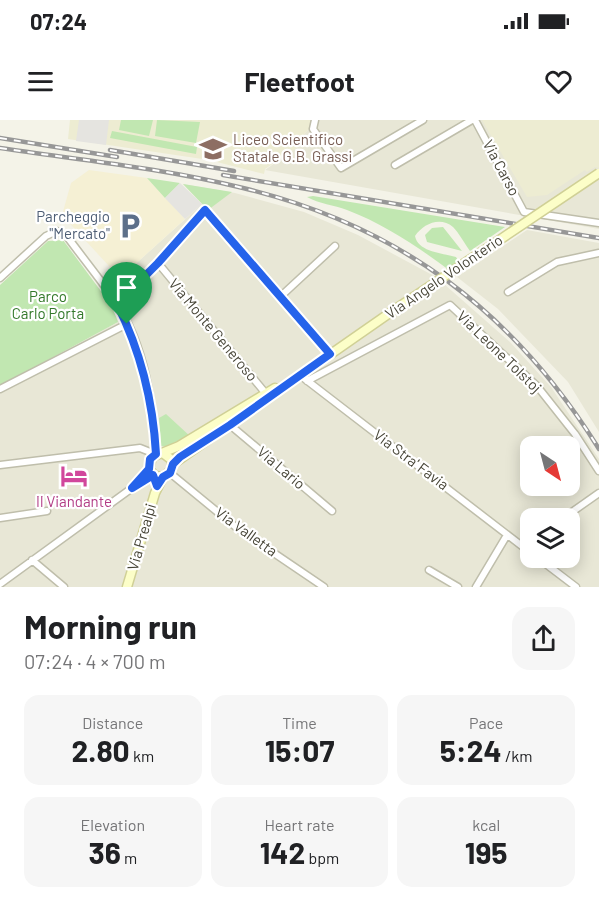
<!DOCTYPE html>
<meta charset="utf-8">
<style>
:root{--surface:#fff;--page:#f6f6f6;--text:#202124;--muted:#757577}
body{margin:0;font-family:Barlow,sans-serif;background:var(--page);color:var(--text);height:100vh;display:flex;flex-direction:column;font-size:22px;white-space:nowrap}
*{box-sizing:border-box;margin:0}
p{font-size:20px;color:var(--muted)}
.icon{flex:none;width:33px;height:33px;fill:none;stroke:currentColor;stroke-width:2;stroke-linecap:round;stroke-linejoin:round}
.map{position:relative;height:467px;overflow:hidden}
.side{display:flex;flex-direction:column;background:var(--surface);flex:1}
.side>*{flex:none}
.needle{width:39px;rotate:144deg}
.buttons{position:absolute;left:520px;top:316px;display:grid;gap:12px}
.buttons a{display:grid;place-items:center;width:60px;height:60px;border-radius:12px;background:var(--surface);box-shadow:0 3px 15px #0003;font-size:30px}
.pin{position:absolute;display:grid;place-items:center;width:51px;height:51px;color:#fff;margin:-62px -26px;border-radius:50% 50% 50% 0;rotate:-45deg;box-shadow:0 0 6px #0007}
.pin .icon{rotate:45deg}
.round{display:grid;place-items:center;flex:none;width:63px;height:63px;border-radius:18px;background:var(--page)}
.overview{display:flex;align-items:center;justify-content:space-between;height:102px;padding:0 24px}
h1{font-size:33px;font-weight:700;line-height:45px}
.stats{display:grid;grid-template-columns:repeat(3,1fr);gap:9px;height:102px;padding:6px 24px}
.stats div{display:grid;align-content:center;border-radius:15px;background:var(--page);text-align:center}
.stats b{font-size:30px;font-weight:700}
.stats small{font-size:16px;font-weight:400}
.stats p{font-size:16px}
.status{display:flex;justify-content:space-between;align-items:center;height:42px;padding:0 30px;background:var(--surface);direction:ltr}
.status svg{height:16px;fill:currentColor}
header{display:flex;justify-content:space-between;align-items:center;height:78px;padding:0 24px;background:var(--surface);font-size:27px;font-weight:700}
.map>svg:first-child{display:block}
.residential{fill:#e8e7d6;fill-rule:evenodd}
.commercial{fill:#f5f0d4}
.education{fill:#edecd2}
.green{fill:#c1e7b1}
.parking{fill:#e5e4e0}
.lines{fill:none;stroke-linecap:round;stroke-linejoin:round}
.street-casing{stroke:#bfbeab;stroke-width:9}
.secondary-casing{stroke:#d0d096;stroke-width:11}
.street{stroke:#fff;stroke-width:6}
.secondary{stroke:#fcfec8;stroke-width:8}
.rail-casing{stroke:#979797;stroke-width:4.5}
.rail{stroke:#fff;stroke-width:2;stroke-dasharray:7;stroke-linecap:butt}
.secondary-bridge-casing{stroke:#d0d096;stroke-width:11;stroke-linecap:butt}
.secondary-bridge{stroke:#fcfec8;stroke-width:8}
.route-casing{stroke:#fff;stroke-width:12}
.route{stroke:#2563eb;stroke-width:8}
.labels{text-anchor:middle;stroke-width:4.5;stroke-linejoin:round;paint-order:stroke}
.education-label{font-size:15px;fill:#785e54;stroke:#fff;text-anchor:start}
.street-label{font-size:15px;fill:#474537;stroke:#fff}
.service-label{font-size:15px;fill:#4e5e75;stroke:#fff;text-anchor:end}
.park-label{font-size:15px;fill:#33792a;stroke:#fff}
.hotel-label{font-size:15px;fill:#b23c85;stroke:#fff}
</style>
<div class="status"><b>07:24</b><svg viewBox="0 0 49 12"><path d="M0 12V9h3v3zM5 12V6h3v6zM10 12V3h3v9zM15 12V0h3v12zM26 1h20v11H26zM47 4h2v5h-2z"/></svg></div>
<header><svg class="icon" aria-label="menu" viewBox="0 0 24 24"><path d="M4 6h16M4 12h16M4 18h16"/></svg>Fleetfoot<svg class="icon" aria-label="heart" viewBox="0 0 24 24"><path d="M12 20l-8-8c-3-5 5-10 8-4 3-6 11-1 8 4z"/></svg></header>
<div class="map">
<svg width="599" height="467" viewBox="0 0 599 467">
<rect width="100%" height="100%" fill="#f4f3e8"/>
<path class="residential" d="M310,0H599V109L265,50L306,21L303,15L310,8Z
M183,64L235,73L304,92L358,115L436,157L510,222L551,267L599,339V467H0V266L118,202L112,186L120,158L202,84ZM531,327H570V366H531ZM531,399H570V438H531Z
M527,110L599,123V312L568,262L498,189L457,157Z"/>
<path class="commercial" d="M89,50L147,58L185,99L120,158L62,95L71,63Z"/>
<path class="education" d="M70,0H310V8L303,15L307,21L265,49L264,54L209,40L68,19Z
M482,0H599V48L595,47L587,52L585,50L547,75L527,77Z"/>
<path class="green" d="M121,0H153L149,16L119,10Z
M157,0L200,2L196,23L155,16Z
M112,11L197,27L196,34L110,18Z
M147,58L180,63L165,78Z
M183,64L232,72L208,90Z
M313,76L505,107L470,131C465,124 459,113 453,107C440,96 423,104 415,116C418,132 442,133 456,137L459,142L449,150C418,127 384,104 347,90C334,85 319,84 307,77Z
M443,107L462,131L427,122L425,115L432,108Z
M63,120L112,186L118,202L0,266V165L48,121Z
M166,294L191,317L172,327L161,326L159,298Z"/>
<path class="parking" d="M79,0H109L106,25L76,21Z
M180,63L202,84L185,99L165,78Z"/>
<g class="lines">
<defs>
<path id="street" d="M315,0L313,9L341,48L423,0
M475,0L524,92L599,103
M395,45L472,0
M158,143L267,275
M0,158L46,116L57,111L66,115C82,137 100,159 116,182C145,226 153,283 156,334
M508,172L557,142L599,133
M280,177L335,126
M117,184L158,143L205,90L330,234
M305,259L531,433
M307,261L450,185L537,266L575,314L599,351
M0,269L127,204
M230,305L332,391
M0,345L140,328L150,332L152,337
M170,353L237,408L324,467
M0,398L47,391
M562,399L599,373
M538,438L576,467
M32,440L64,467
M429,450L458,467
M0,464L132,368
M476,467L507,415"/>
<path id="secondary" d="M457,148L492,125
M164,334L172,340V349L164,357L155,356L149,349L152,337L179,326L275,268
M173,344L394,190
M132,368L149,349
M127,467L155,373L163,357"/>
</defs>
<use href="#street" class="street-casing"/>
<use href="#secondary" class="secondary-casing"/>
<use href="#street" class="street"/>
<use href="#secondary" class="secondary"/>
<defs>
<path id="rail" d="M0,18L117,37
M0,28C80,40 163,48 243,68C400,106 514,192 599,329
M110,30L234,51
M223,55L599,118"/>
</defs>
<use href="#rail" class="rail-casing"/>
<use href="#rail" class="rail"/>
<defs>
<path id="secondary-bridge" d="M492,125L599,53
M394,190L457,148"/>
</defs>
<use href="#secondary-bridge" class="secondary-bridge-casing"/>
<use href="#secondary-bridge" class="secondary-bridge"/>
</g>
<g class="lines">
<defs>
<path id="route" d="M205,90L330,234L230,305L180,337L173,344L170,353L163,357L157,366L153,355L132,368L149,349L150,339L156,334C153,280 141,232 117,184L158,143Z"/>
</defs>
<use href="#route" class="route-casing"/>
<use href="#route" class="route"/>
</g>
<defs>
<symbol id="school-bare" viewBox="-9 -9 18 18"><path d="M0-5L7-2L0 1L-7-2ZM-4 1L0 2.5L4 1V4Q0 6-4 4Z" fill="#8d6e63" stroke="#fff" stroke-width="2.5" paint-order="stroke"/></symbol>
<symbol id="parking-bare" viewBox="-9 -9 18 18"><path d="M-3.5-5.5H1a3.5 3.5 0 0 1 0 7H-1V5.5H-3.5ZM-1-3.4V-.6H.8a1.4 1.4 0 0 0 0-2.8Z" fill="#5c6f8a" stroke="#fff" stroke-width="2.5" paint-order="stroke"/></symbol>
<symbol id="hotel-bare" viewBox="-9 -9 18 18"><path d="M-6-4.5h1.5V1H6V5H4.5V3h-9V5H-6ZM-4 0a1.8 1.8 0 1 1 3.6 0ZM.5 0V-2.5h3Q6-2.5 6 0Z" fill="#d1479c" stroke="#fff" stroke-width="2.5" paint-order="stroke"/></symbol>
</defs>
<g fill-rule="evenodd">
<use href="#school-bare" x="194" y="10" width="38" height="38"/>
<use href="#parking-bare" x="111" y="87" width="38" height="38"/>
<use href="#hotel-bare" x="55" y="337" width="38" height="38"/>
</g>
<g class="labels">
<g class="education-label">
<text x="233" y="25">Liceo Scientifico<tspan x="233" dy="17">Statale G.B. Grassi</tspan></text>
</g>
<g class="street-label">
<text transform="translate(501 48) rotate(62)" y="5">Via Carso</text>
<text transform="translate(444 157) rotate(-34)" y="5">Via Angelo Volonterio</text>
<text transform="translate(213 210) rotate(50)" y="5">Via Monte Generoso</text>
<text transform="translate(499 232) rotate(44)" y="5">Via Leone Tolstoj</text>
<text transform="translate(411 340) rotate(37)" y="5">Via Stra' Favia</text>
<text transform="translate(281 348) rotate(40)" y="5">Via Lario</text>
<text transform="translate(246 412) rotate(36)" y="5">Via Valletta</text>
<text transform="translate(142 417) rotate(-74)" y="5">Via Prealpi</text>
</g>
<g class="service-label">
<text x="110" y="102">Parcheggio<tspan x="110" dy="17">"Mercato"</tspan></text>
</g>
<g class="park-label">
<text x="48" y="182">Parco<tspan x="48" dy="17">Carlo Porta</tspan></text>
</g>
<g class="hotel-label">
<text x="74" y="387">Il Viandante</text>
</g>
</g>
</svg>
<div class="buttons">
<a><svg class="needle" viewBox="-14 -14 28 28"><path d="M0-13l5 13h-10z" fill="#e53935"/><path d="M0 13l5-13h-10z" fill="#757577"/></svg></a>
<a><svg class="icon" aria-label="layers" viewBox="0 0 24 24"><path d="M12 4l9 5-9 5-9-5zM3 14l9 5 9-5"/></svg></a>
</div>
<div class="pin" style="left:127px;top:204px;background:#1e9e55"><svg class="icon" aria-label="arrive" viewBox="0 0 24 24"><path d="M6 21V4h12l-3 4 3 4H6"/></svg></div>
</div>
<section class="side">
<div class="overview"><div><h1>Morning run</h1><p>07:24 · 4 × 700 m</p></div><a class="round"><svg class="icon" aria-label="share" viewBox="0 0 24 24"><path d="M12 15V3M7 8l5-5 5 5M5 13v7h14v-7"/></svg></a></div>
<div class="stats">
<div><p>Distance</p><b>2.80<small> km</small></b></div>
<div><p>Time</p><b>15:07</b></div>
<div><p>Pace</p><b>5:24<small> /km</small></b></div>
</div>
<div class="stats">
<div><p>Elevation</p><b>36<small> m</small></b></div>
<div><p>Heart rate</p><b>142<small> bpm</small></b></div>
<div><p>kcal</p><b>195</b></div>
</div>
</section>
